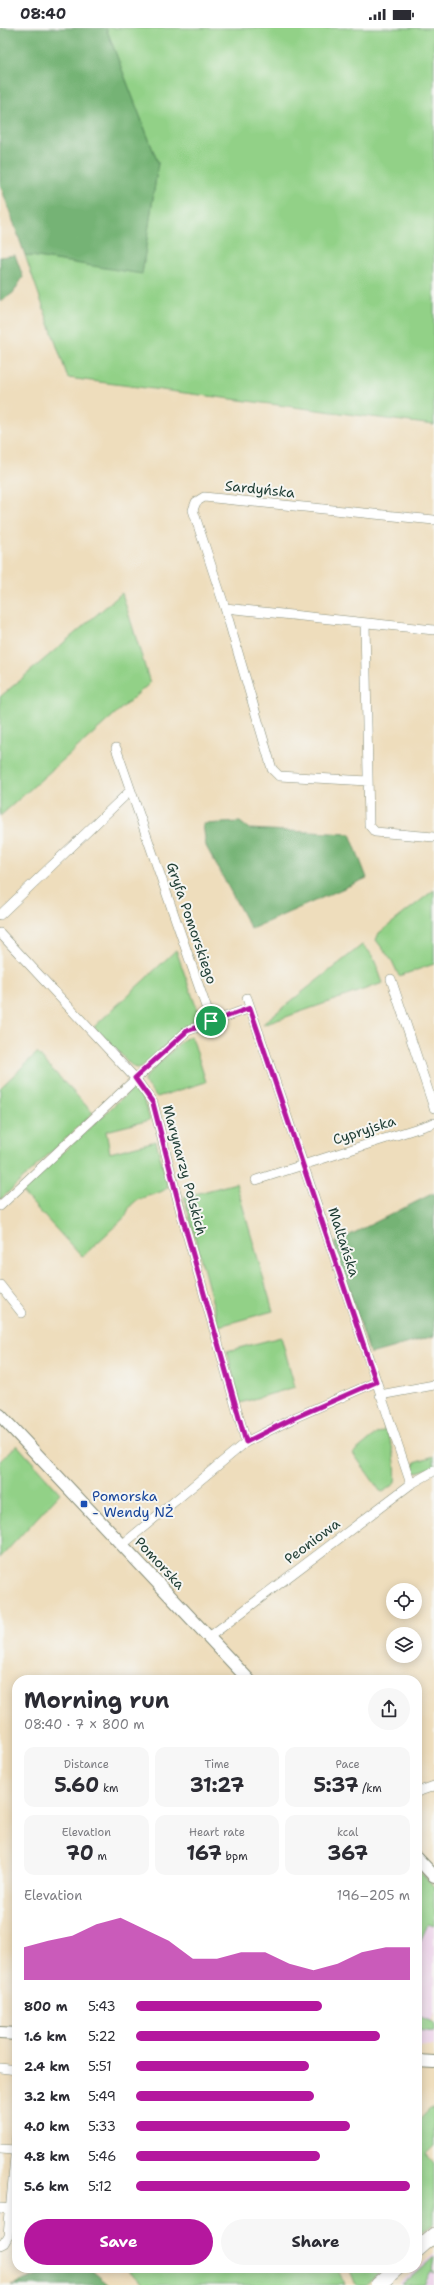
<!DOCTYPE html>
<meta charset="utf-8">
<style>
:root{--surface:#fff;--page:#f7f7f7;--text:#2b2b33;--muted:#7c7c81;--accent:#b5179e}
body{margin:0;font-family:"Shantell Sans",sans-serif;background:var(--page);color:var(--text);height:100vh;display:flex;flex-direction:column;font-size:15px;white-space:nowrap}
*{box-sizing:border-box;margin:0}
p{font-size:13px;color:var(--muted)}
.icon{flex:none;width:22px;height:22px;fill:none;stroke:currentColor;stroke-width:2;stroke-linecap:round;stroke-linejoin:round}
.map{position:relative;flex:1;overflow:hidden}
.panel{position:absolute;left:12px;top:1647px;width:410px;height:598px;display:flex;flex-direction:column;background:var(--surface);border-radius:16px;box-shadow:0 2px 10px #0003}
.panel>*{flex:none}
.tools{position:absolute;left:386px;top:1555px;display:grid;gap:8px}
.tools a{display:grid;place-items:center;width:36px;height:36px;border-radius:50%;background:var(--surface);box-shadow:0 2px 10px #0003;font-size:20px}
.pin{position:absolute;display:grid;place-items:center;width:34px;height:34px;color:#fff;margin:-17px;border:2px solid #fff;border-radius:50%;box-shadow:0 1px 4px #0007}
.round{display:grid;place-items:center;flex:none;width:42px;height:42px;border-radius:21px;background:var(--page)}
.head{display:flex;align-items:center;justify-content:space-between;height:68px;padding:0 12px}
h1{font-size:22px;font-weight:700;line-height:30px}
.stats{display:grid;grid-template-columns:repeat(3,1fr);gap:6px;height:68px;padding:4px 12px}
.stats div{display:grid;align-content:center;border-radius:10px;background:var(--page);text-align:center}
.stats b{font-size:20px;font-weight:700}
.stats small{font-size:11px;font-weight:400}
.stats p{font-size:11px}
.chart{height:112px;padding:8px 12px}
.chart p{display:flex;justify-content:space-between}
.chart svg{width:100%;height:72px;margin-top:4px;fill:var(--accent);opacity:.7}
.action{display:flex;gap:8px;margin-top:auto;padding:8px 12px}
.action a{flex:1;height:46px;border-radius:24px;background:var(--accent);color:#fff;font-size:16px;font-weight:700;line-height:46px;text-align:center}
.action a+a{background:var(--page);color:var(--text)}
ul{padding:0 12px;list-style:none;font-size:13px}
li{display:grid;grid-template-columns:64px 48px 1fr;align-items:center;height:30px}
li i{height:10px;border-radius:5px;background:var(--accent)}
.status{display:flex;justify-content:space-between;align-items:center;height:28px;padding:0 20px;background:var(--surface);direction:ltr}
.status svg{height:11px;fill:currentColor}
.map>svg:first-child{display:block}
.built{fill:#ecd1e9}
.green{fill:#92d187;stroke:#58875e}
.forest{fill:#75b374;stroke:#4a7854}
.lines{fill:none;stroke-linecap:round;stroke-linejoin:round}
.minor-casing{stroke:#868d78;stroke-width:10}
.tertiary-casing{stroke:#868d78;stroke-width:14}
.primary-casing{stroke:#868d78;stroke-width:16}
.minor{stroke:#fff;stroke-width:9}
.tertiary{stroke:#fff;stroke-width:12}
.primary{stroke:#fff;stroke-width:15}
.route-casing{stroke:#fff;stroke-width:8}
.route{stroke:#b5179e;stroke-width:5}
.transit-dot{fill:#1a4fb4;stroke:#f6f6f2;stroke-width:1.5}
.labels{text-anchor:middle;stroke-width:4;stroke-linejoin:round;paint-order:stroke}
.street-label{font-size:14px;fill:#1f3d34;stroke:#f6f6f2}
.transit-label{font-size:14px;fill:#164399;stroke:#f6f6f2;text-anchor:start}
</style>
<div class="status"><b>08:40</b><svg viewBox="0 0 49 12"><path d="M0 12V9h3v3zM5 12V6h3v6zM10 12V3h3v9zM15 12V0h3v12zM26 1h20v11H26zM47 4h2v5h-2z"/></svg></div>
<div class="map">
<svg width="434" height="2257" viewBox="0 0 434 2257">
<rect width="100%" height="100%" fill="#f6f6f2"/>
<filter id="ink" filterUnits="userSpaceOnUse"><feTurbulence type="fractalNoise" baseFrequency=".025" numOctaves="2"/><feDisplacementMap in="SourceGraphic" scale="8" xChannelSelector="R" yChannelSelector="G"/><feConvolveMatrix kernelMatrix="1 2 1 2 8 2 1 2 1" color-interpolation-filters="sRGB"/></filter>
<filter id="wash" filterUnits="userSpaceOnUse"><feTurbulence type="fractalNoise" baseFrequency=".012" numOctaves="4" result="noise"/><feDisplacementMap in="SourceGraphic" scale="16" xChannelSelector="R" yChannelSelector="G"/><feGaussianBlur stdDeviation="0.9" result="paint"/><feColorMatrix in="noise" values="0 0 0 0 0 0 0 0 0 0 0 0 0 0 0 0 0 1.4 0 .05"/><feComposite in="paint" operator="in"/></filter>
<g filter="url(#wash)">
<rect width="100%" height="100%" fill="#eeddbc"/>
<path class="built" d="M428,1896L434,1898V1984L431,1994L434,1995V2019L417,2018V1920Z
M434,2226V2257H398Z"/>
<path class="green" d="M106,0H434V397L68,350L25,227L142,245L158,135Z
M122,565L150,655L0,788V669Z
M434,862V936L399,948L392,933L376,912L379,905Z
M362,917C374,924 378,943 383,955L263,997L267,992Z
M176,922L199,987L140,1041L133,1039L94,999Z
M190,1008L193,1012L206,1054L157,1069L144,1054L145,1049L183,1012Z
M37,1025L93,1085L0,1172V1060Z
M133,1060L143,1070L150,1092L106,1103L110,1125L156,1113L168,1159C156,1171 132,1164 126,1188L82,1229L21,1163Z
M236,1155L273,1283L219,1298L184,1169Z
M281,1309L295,1359L240,1375L227,1323Z
M384,1397C393,1415 397,1435 395,1455L383,1464L380,1463L353,1425L376,1406L385,1402Z
M17,1417L60,1465L0,1530V1433Z
M434,1428V1439L417,1444L414,1442L415,1434Z
M417,1841L434,1859V1898L428,1896L417,1920Z
M417,1987L434,1995V2004L417,2002Z
M430,2081H434V2118L426,2126L434,2135V2195L423,2205L417,2189V2094Z
M434,2229L432,2241L434,2245L430,2243L423,2257H402Z
M126,2240H337L345,2257H145Z
M349,2240H385L366,2257H356Z"/>
<path class="forest" d="M0,0H106L158,135L142,246L25,227L0,156Z
M15,227L23,249L13,265L0,274V229Z
M240,794L249,801L350,806L367,850L251,901L206,818L203,796Z
M434,1165V1308L370,1326L334,1215Z
M45,2240H89L109,2257H12L45,2245Z"/>
</g>
<g filter="url(#ink)">
<g class="lines">
<defs>
<path id="minor" d="M225,580L434,602
M365,595L369,797L375,804L434,809
M116,720L211,993
M368,753L279,748L272,741L225,580L193,482L196,474L204,469L434,492
M0,887L130,763
M0,905L135,1050L153,1075L182,1188L246,1414
M391,951L434,1080
M247,970L411,1456
M256,1152L434,1095
M0,1178L187,1003L250,980
M0,1257L22,1285
M380,1367L434,1357
M122,1517L246,1414L296,1389L376,1354
M209,1609L411,1456L434,1443
M417,1764L434,1758
M0,2040L17,2042
M0,2121L15,2122
M0,2180L10,2181
M0,2217L4,2215L8,2208L17,2106"/>
<path id="tertiary" d="M0,1387L249,1652
M417,1830L434,1848
M0,2005L17,2006
M417,2033L434,2034"/>
<path id="primary" d="M417,2222L434,2207
M378,2257L397,2240"/>
</defs>
<use href="#minor" class="minor-casing"/>
<use href="#tertiary" class="tertiary-casing"/>
<use href="#primary" class="primary-casing"/>
<use href="#minor" class="minor"/>
<use href="#tertiary" class="tertiary"/>
<use href="#primary" class="primary"/>
</g>
</g>
<g class="lines" filter="url(#ink)">
<defs>
<path id="route" d="M250,980L376,1354L296,1389L246,1414L182,1188L153,1075L135,1050L187,1003Z"/>
</defs>
<use href="#route" class="route-casing"/>
<use href="#route" class="route"/>
</g>
<rect class="transit-dot" x="80" y="1472" width="8" height="8" rx="2"/>
<g class="labels">
<g class="street-label">
<text transform="translate(260 461) rotate(6)" y="5">Sardyńska</text>
<text transform="translate(192 895) rotate(71)" y="5">Gryfa Pomorskiego</text>
<text transform="translate(364 1102) rotate(-18)" y="5">Cypryjska</text>
<text transform="translate(185 1142) rotate(75)" y="5">Marynarzy Polskich</text>
<text transform="translate(344 1214) rotate(72)" y="5">Maltańska</text>
<text transform="translate(312 1513) rotate(-37)" y="5">Peoniowa</text>
<text transform="translate(160 1535) rotate(47)" y="5">Pomorska</text>
</g>
<g class="transit-label">
<text x="92" y="1473">Pomorska<tspan x="92" dy="16">- Wendy NŻ</tspan></text>
</g>
</g>
</svg>
<div class="tools">
<a><svg class="icon" aria-label="locate" viewBox="0 0 24 24"><circle cx="12" cy="12" r="6"/><path d="M12 2v4M12 18v4M2 12h4M18 12h4"/></svg></a>
<a><svg class="icon" aria-label="layers" viewBox="0 0 24 24"><path d="M12 4l9 5-9 5-9-5zM3 14l9 5 9-5"/></svg></a>
</div>
<div class="pin" style="left:211px;top:993px;background:#1e9e55"><svg class="icon" aria-label="arrive" viewBox="0 0 24 24"><path d="M6 21V4h12l-3 4 3 4H6"/></svg></div>
<section class="panel">
<div class="head"><div><h1>Morning run</h1><p>08:40 · 7 × 800 m</p></div><a class="round"><svg class="icon" aria-label="share" viewBox="0 0 24 24"><path d="M12 15V3M7 8l5-5 5 5M5 13v7h14v-7"/></svg></a></div>
<div class="stats">
<div><p>Distance</p><b>5.60<small> km</small></b></div>
<div><p>Time</p><b>31:27</b></div>
<div><p>Pace</p><b>5:37<small> /km</small></b></div>
</div>
<div class="stats">
<div><p>Elevation</p><b>70<small> m</small></b></div>
<div><p>Heart rate</p><b>167<small> bpm</small></b></div>
<div><p>kcal</p><b>367</b></div>
</div>
<div class="chart"><p><span>Elevation</span>196–205 m</p>
<svg viewBox="0 0 160 44" preserveAspectRatio="none"><path d="M0 44V24L10 20L20 17L30 10L40 6L50 13L60 20L70 31L80 31L90 27L100 27L110 34L120 38L130 34L140 27L150 24L160 24V44z"/></svg>
</div>
<ul>
<li><b>800 m</b>5:43<i style="width:68%"></i></li>
<li><b>1.6 km</b>5:22<i style="width:89%"></i></li>
<li><b>2.4 km</b>5:51<i style="width:63%"></i></li>
<li><b>3.2 km</b>5:49<i style="width:65%"></i></li>
<li><b>4.0 km</b>5:33<i style="width:78%"></i></li>
<li><b>4.8 km</b>5:46<i style="width:67%"></i></li>
<li><b>5.6 km</b>5:12<i style="width:100%"></i></li>
</ul>
<div class="action"><a>Save</a><a>Share</a></div>
</section>
</div>
